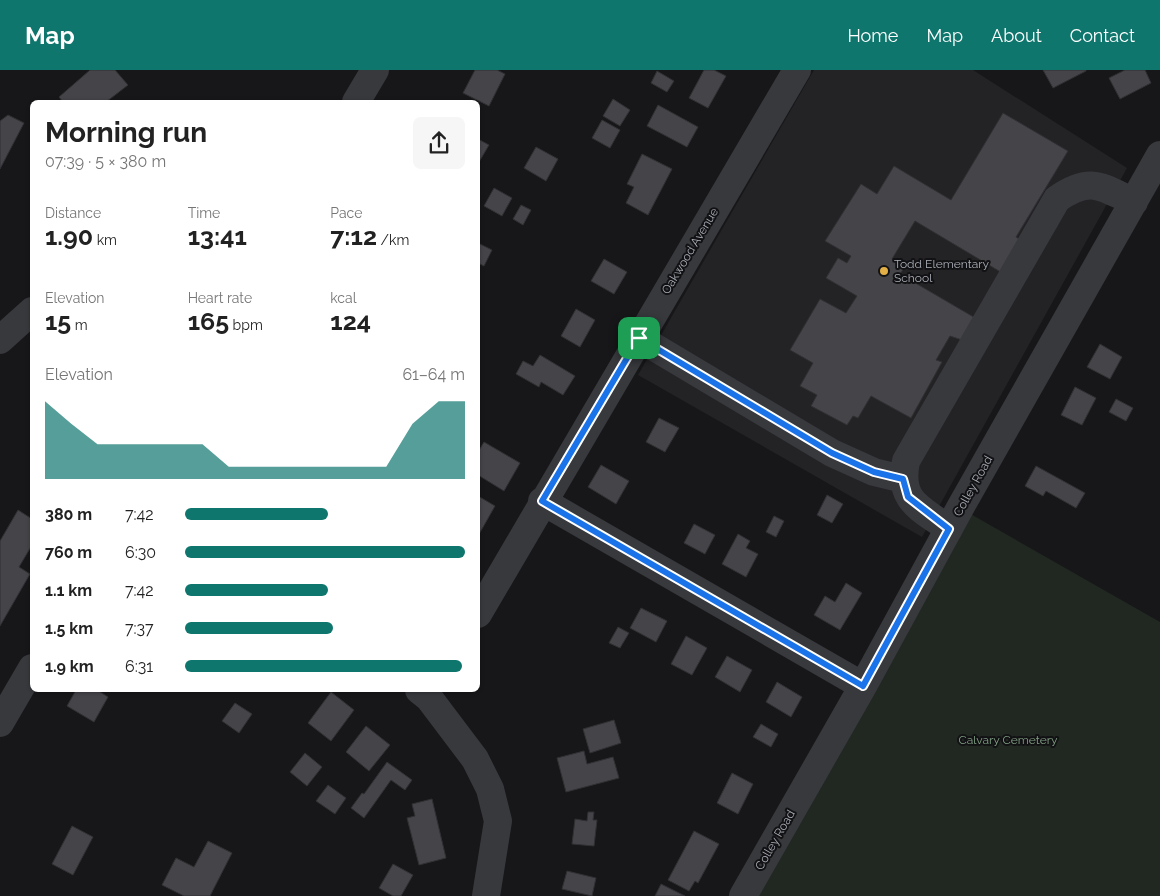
<!DOCTYPE html>
<meta charset="utf-8">
<style>
:root{--surface:#fff;--page:#f6f6f6;--text:#222;--muted:#767676;--accent:#0f766e}
body{margin:0;font-family:Raleway,sans-serif;background:var(--page);color:var(--text);height:100vh;display:flex;flex-direction:column;font-size:19px;white-space:nowrap}
*{box-sizing:border-box;margin:0}
p{font-size:16px;color:var(--muted)}
.icon{flex:none;width:28px;height:28px;fill:none;stroke:currentColor;stroke-width:2;stroke-linecap:round;stroke-linejoin:round}
.map{position:relative;flex:1;overflow:hidden}
.panel{position:absolute;left:30px;top:30px;width:450px;height:592px;display:flex;flex-direction:column;background:var(--surface);border-radius:8px;box-shadow:0 1px 4px #0004}
.panel>*{flex:none}
.pin{position:absolute;display:grid;place-items:center;width:42px;height:42px;color:#fff;margin:-21px;border-radius:10px;box-shadow:0 2px 8px #0006}
.round{display:grid;place-items:center;flex:none;width:52px;height:52px;border-radius:8px;background:var(--page)}
.overview{display:flex;align-items:center;justify-content:space-between;height:85px;padding:0 15px}
h1{font-size:28px;font-weight:700;line-height:38px}
.metrics{display:grid;grid-template-columns:repeat(3,1fr);gap:8px;height:85px;padding:5px 15px}
.metrics div{display:grid;align-content:center}
.metrics b{font-size:25px;font-weight:700}
.metrics small{font-size:14px;font-weight:400}
.metrics p{font-size:14px}
.chart{height:140px;padding:10px 15px}
.chart p{display:flex;justify-content:space-between}
.chart svg{width:100%;height:90px;margin-top:5px;fill:var(--accent);opacity:.7}
ul{padding:0 15px;list-style:none;font-size:16px}
li{display:grid;grid-template-columns:80px 60px 1fr;align-items:center;height:38px}
li i{height:12px;border-radius:6px;background:var(--accent)}
header{display:flex;align-items:center;gap:30px;box-sizing:border-box;height:70px;padding:0 25px;background:var(--accent);color:#fff}
header strong{font-size:24px}
nav{display:flex;gap:28px;margin-inline-start:auto;font-size:18px}
.map>svg:first-child{display:block}
.built{fill:#232326}
.green{fill:#212822}
.building{fill:#444449;stroke:#313134}
.lines{fill:none;stroke-linecap:round;stroke-linejoin:round}
.minor{stroke:#38393d;stroke-width:28}
.route-casing{stroke:#fff;stroke-width:10}
.route{stroke:#1a73e8;stroke-width:6}
.poi-dot{fill:#e2b046;stroke:#121214;stroke-width:2}
.labels{text-anchor:middle;stroke-width:4;stroke-linejoin:round;paint-order:stroke}
.street-label{font-size:12px;fill:#aaaeb7;stroke:#121214}
.poi-label{font-size:12px;fill:#aaaeb7;stroke:#121214;text-anchor:start}
.park-label{font-size:12px;fill:#83a185;stroke:#121214}
</style>
<header>
<strong>Map</strong>
<nav><a>Home</a><a>Map</a><a>About</a><a>Contact</a></nav>
</header>
<div class="map">
<svg width="1160" height="826" viewBox="0 0 1160 826">
<rect width="100%" height="100%" fill="#171719"/>
<path class="built" d="M814,0H973L1127,98L922,467L638,305Z"/>
<path class="green" d="M960,438L1160,552V826H743Z"/>
<path class="building" d="M90,0H115L128,15L106,32H63L59,27Z
M475,0H497L505,4L489,36L463,23Z
M704,0H714L726,6L708,38L689,28Z
M1043,0H1086V1L1053,18Z
M1125,0H1145L1151,13L1120,29L1109,8Z
M657,1L674,11L667,22L651,13Z
M613,29L630,40L620,56L603,46Z
M658,35L698,57L687,77L647,56Z
M1003,43L1068,81L1016,167L1024,172L1004,204L915,151L892,189L905,197L900,204L977,249L965,271L950,266L936,290L942,292L911,348L871,326L858,348L853,346L847,355L811,336L817,325L800,316L813,293L790,280L820,229L846,243L857,226L826,208L838,188L847,193L851,186L825,171L861,114L877,124L894,96L951,130Z
M8,45L24,53L0,99V51Z
M602,50L620,60L610,78L592,68Z
M478,69L489,75L479,92L478,91Z
M536,77L558,89L546,111L524,98Z
M642,84L672,99L648,145L626,133L634,117L627,114Z
M494,118L512,128L502,146L484,136Z
M521,135L531,140L523,155L513,149Z
M478,173L492,180L484,196L478,193Z
M604,189L627,202L614,224L591,211Z
M576,239L595,250L580,277L561,266Z
M1100,274L1122,287L1110,309L1087,297Z
M540,285L575,306L563,325L541,312L539,317L516,304L523,291L533,296Z
M1075,317L1096,328L1082,355L1061,345Z
M1116,329L1133,338L1126,351L1109,342Z
M659,348L679,358L665,382L646,372Z
M484,372L520,393L504,421L478,405V382Z
M601,395L629,411L616,434L588,417Z
M1036,396L1085,423L1076,438L1046,421L1043,426L1025,416Z
M827,425L843,434L832,453L817,445Z
M478,426L495,436L478,466Z
M18,440L32,449V475L19,497L30,504L0,556V471Z
M774,446L784,451L776,467L766,462Z
M694,454L715,465L705,484L684,473Z
M738,464L750,471L746,478L758,484L746,507L722,494Z
M846,513L862,523L840,560L814,545L825,526L835,532Z
M641,538L667,551L656,572L630,558Z
M618,557L629,563L620,578L609,573Z
M686,566L707,578L692,605L671,594Z
M727,586L752,600L740,622L715,607Z
M777,612L802,627L791,647L766,632Z
M76,620H97L108,627L94,652L67,636Z
M331,622L354,640L331,671L308,653Z
M235,633L252,644L239,663L222,651Z
M614,650L621,673L590,683L583,659Z
M761,654L778,664L771,677L753,667Z
M366,656L390,675L369,701L346,682Z
M584,681L587,694L613,687L619,708L566,722L557,688Z
M305,683L322,697L307,716L290,702Z
M387,692L412,710L405,720L391,710L364,748L351,738L362,723L364,724Z
M732,703L753,714L738,744L717,733Z
M328,715L346,728L335,744L316,731Z
M432,729L446,788L419,795L407,748L415,746L412,734Z
M588,742H594L593,750H597L594,776L572,774L575,749L587,751Z
M72,756L93,767L73,805L52,794Z
M694,761L719,774L698,813L695,811L689,821L668,810Z
M208,771L232,783L210,826H184L162,815L176,788L194,797Z
M393,794L413,805L401,826H393L379,818Z
M567,801L596,808L592,826L562,819Z
M661,814L685,826H655Z"/>
<g class="lines">
<path class="minor" d="M356,32L375,0
M639,268L832,383L874,402L903,409
M0,270L32,241
M542,431L863,616
M949,459C919,437 898,431 906,391L1057,129C1090,106 1100,116 1134,132
M478,544L797,0
M419,620L429,628L475,689L490,719L498,751L486,826
M0,653L32,598
M743,826L863,616L960,438L1160,85"/>
</g>
<g class="lines">
<defs>
<path id="route" d="M639,268L832,383L874,402L903,409L908,427L949,459L863,616L542,431Z"/>
</defs>
<use href="#route" class="route-casing"/>
<use href="#route" class="route"/>
</g>
<circle class="poi-dot" cx="884" cy="201" r="5"/>
<g class="labels">
<g class="street-label">
<text transform="translate(690 181) rotate(-59)" y="4">Oakwood Avenue</text>
<text transform="translate(973 416) rotate(-61)" y="4">Colley Road</text>
<text transform="translate(775 770) rotate(-60)" y="4">Colley Road</text>
</g>
<g class="poi-label">
<text x="894" y="198">Todd Elementary<tspan x="894" dy="14">School</tspan></text>
</g>
<g class="park-label">
<text x="1008" y="674">Calvary Cemetery</text>
</g>
</g>
</svg>
<div class="pin" style="left:639px;top:268px;background:#1e9e55"><svg class="icon" aria-label="arrive" viewBox="0 0 24 24"><path d="M6 21V4h12l-3 4 3 4H6"/></svg></div>
<section class="panel">
<div class="overview"><div><h1>Morning run</h1><p>07:39 · 5 × 380 m</p></div><a class="round"><svg class="icon" aria-label="share" viewBox="0 0 24 24"><path d="M12 15V3M7 8l5-5 5 5M5 13v7h14v-7"/></svg></a></div>
<div class="metrics">
<div><p>Distance</p><b>1.90<small> km</small></b></div>
<div><p>Time</p><b>13:41</b></div>
<div><p>Pace</p><b>7:12<small> /km</small></b></div>
</div>
<div class="metrics">
<div><p>Elevation</p><b>15<small> m</small></b></div>
<div><p>Heart rate</p><b>165<small> bpm</small></b></div>
<div><p>kcal</p><b>124</b></div>
</div>
<div class="chart"><p><span>Elevation</span>61–64 m</p>
<svg viewBox="0 0 160 44" preserveAspectRatio="none"><path d="M0 44V6L10 17L20 27L30 27L40 27L50 27L60 27L70 38L80 38L90 38L100 38L110 38L120 38L130 38L140 17L150 6L160 6V44z"/></svg>
</div>
<ul>
<li><b>380 m</b>7:42<i style="width:51%"></i></li>
<li><b>760 m</b>6:30<i style="width:100%"></i></li>
<li><b>1.1 km</b>7:42<i style="width:51%"></i></li>
<li><b>1.5 km</b>7:37<i style="width:53%"></i></li>
<li><b>1.9 km</b>6:31<i style="width:99%"></i></li>
</ul>
</section>
</div>
